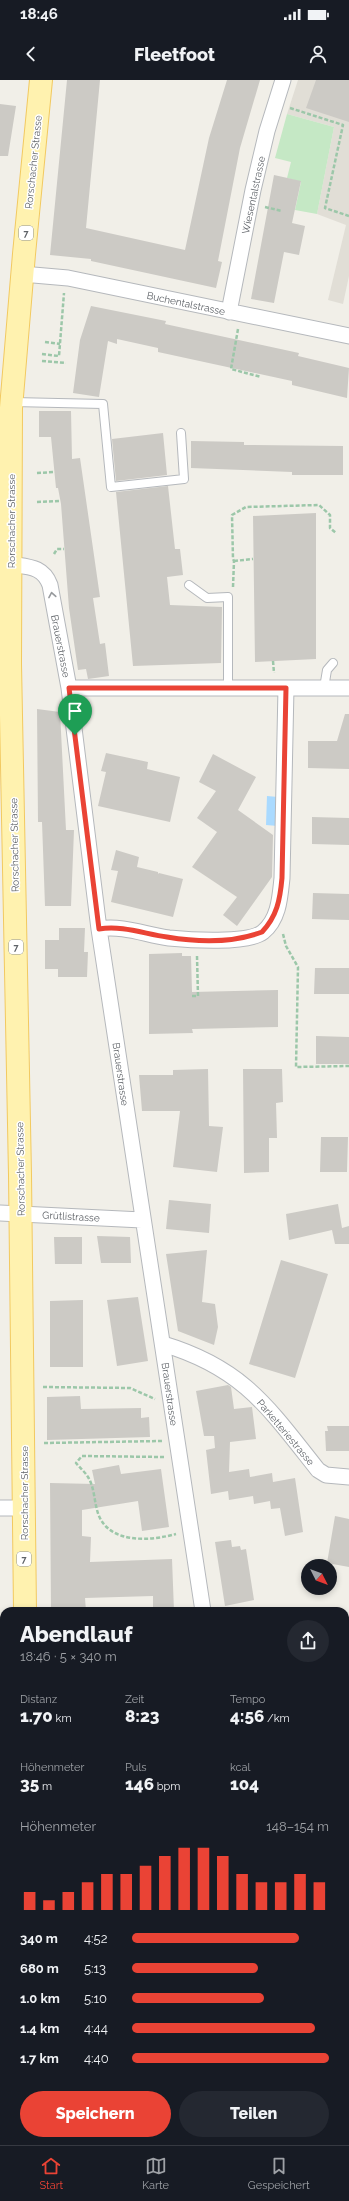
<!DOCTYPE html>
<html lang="de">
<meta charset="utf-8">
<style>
:root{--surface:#171b24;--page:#242831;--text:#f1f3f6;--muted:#9ea1a6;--line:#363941;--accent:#ea4335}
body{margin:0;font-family:Raleway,sans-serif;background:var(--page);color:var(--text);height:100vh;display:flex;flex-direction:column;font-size:15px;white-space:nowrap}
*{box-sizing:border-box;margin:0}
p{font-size:13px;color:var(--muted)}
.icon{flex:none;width:22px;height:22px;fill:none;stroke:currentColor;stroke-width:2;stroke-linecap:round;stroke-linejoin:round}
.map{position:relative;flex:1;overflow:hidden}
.sheet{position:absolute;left:0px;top:1527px;width:349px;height:538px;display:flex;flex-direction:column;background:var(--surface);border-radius:12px 12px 0 0;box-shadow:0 2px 6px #0003}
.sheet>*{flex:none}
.needle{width:26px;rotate:132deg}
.fabs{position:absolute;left:301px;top:1479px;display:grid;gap:8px}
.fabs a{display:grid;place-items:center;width:36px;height:36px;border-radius:50%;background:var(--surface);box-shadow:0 2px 6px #0003;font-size:20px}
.pin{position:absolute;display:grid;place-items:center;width:34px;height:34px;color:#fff;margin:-41px -17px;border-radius:50% 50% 50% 0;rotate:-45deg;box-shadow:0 0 4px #0007}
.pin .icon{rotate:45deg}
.round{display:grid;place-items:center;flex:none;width:42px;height:42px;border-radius:21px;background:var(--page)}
.overview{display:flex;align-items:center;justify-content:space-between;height:68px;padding:0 20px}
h1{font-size:22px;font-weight:800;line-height:30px}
.metrics{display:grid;grid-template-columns:repeat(3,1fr);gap:6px;height:68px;padding:4px 20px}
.metrics div{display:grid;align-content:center}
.metrics b{font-size:17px;font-weight:800}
.metrics small{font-size:11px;font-weight:400}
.metrics p{font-size:11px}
.chart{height:112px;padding:8px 20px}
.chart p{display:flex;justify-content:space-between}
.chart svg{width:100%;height:72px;margin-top:4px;stroke:var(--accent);stroke-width:6}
.button{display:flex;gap:8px;margin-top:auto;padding:8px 20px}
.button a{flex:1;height:46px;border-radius:24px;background:var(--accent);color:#fff;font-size:16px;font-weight:800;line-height:46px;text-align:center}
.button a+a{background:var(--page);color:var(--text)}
ul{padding:0 20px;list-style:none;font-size:13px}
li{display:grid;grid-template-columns:64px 48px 1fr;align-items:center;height:30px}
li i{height:10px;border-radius:5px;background:var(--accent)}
.status{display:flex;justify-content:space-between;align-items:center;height:28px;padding:0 20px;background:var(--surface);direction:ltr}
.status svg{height:11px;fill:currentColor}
header{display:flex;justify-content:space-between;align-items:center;height:52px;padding:0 20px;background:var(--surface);font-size:18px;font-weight:800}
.tab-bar{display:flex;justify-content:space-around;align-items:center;height:56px;border-top:1px solid var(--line);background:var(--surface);font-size:11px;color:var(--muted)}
.tab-bar a{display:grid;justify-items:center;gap:2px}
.tab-bar .on{color:var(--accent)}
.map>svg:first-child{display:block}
.education{fill:#e1ded6}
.green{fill:#c5e8c5}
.water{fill:#aadaff}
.building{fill:#cccac5}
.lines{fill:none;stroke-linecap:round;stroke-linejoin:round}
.lane-casing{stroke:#b5b8bc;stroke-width:10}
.street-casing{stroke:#b5b8bc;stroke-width:17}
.secondary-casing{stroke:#b6babf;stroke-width:24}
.primary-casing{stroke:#f2c960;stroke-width:24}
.path{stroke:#9cc7a9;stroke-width:2.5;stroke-dasharray:4 2;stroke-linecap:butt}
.lane{stroke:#fff;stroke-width:8}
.street{stroke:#fff;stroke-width:15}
.secondary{stroke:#fff;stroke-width:22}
.primary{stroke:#fff2af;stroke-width:22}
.oneway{stroke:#979a9d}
.route-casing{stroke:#fff;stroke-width:8}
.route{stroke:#ea4335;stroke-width:5}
.labels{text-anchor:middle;stroke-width:3;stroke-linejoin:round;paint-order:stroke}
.shield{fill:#fff;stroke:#8f9295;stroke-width:1}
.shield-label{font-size:9px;font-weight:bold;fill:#5f6368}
.street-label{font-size:10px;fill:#5f6368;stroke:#fff}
</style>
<div class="status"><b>18:46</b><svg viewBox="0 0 49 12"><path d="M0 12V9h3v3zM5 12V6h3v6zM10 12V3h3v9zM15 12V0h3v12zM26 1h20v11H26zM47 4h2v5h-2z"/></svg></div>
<header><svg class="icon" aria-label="back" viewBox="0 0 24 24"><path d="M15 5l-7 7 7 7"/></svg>Fleetfoot<svg class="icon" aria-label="person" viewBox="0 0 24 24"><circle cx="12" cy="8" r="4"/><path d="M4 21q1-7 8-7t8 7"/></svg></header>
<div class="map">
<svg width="349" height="2065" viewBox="0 0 349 2065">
<rect width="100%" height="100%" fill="#f1efe8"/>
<path class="education" d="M298,0H349V196L343,224L328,220L346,145L317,134L334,47L287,34Z"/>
<path class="green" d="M287,34L334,47L317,134L295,130L301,102L287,98L291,82L275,78Z"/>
<path class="water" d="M267,716L278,717V746L266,745Z"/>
<path class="building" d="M67,0H100L86,148L185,170L209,58L227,0H260L240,68L218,181L222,182L216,208L91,181V179L50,175Z
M316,0H349V42L306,28Z
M0,24L16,26L8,76H0Z
M274,95L301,101L292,143L305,146L299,175L284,172L274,223L251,219Z
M91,226L166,241L165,244L299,273L298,276L349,288L347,318L292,305V301L158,272V268L117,259V264L108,261L99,317L73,313L80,260Z
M39,331H71L72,379L80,378L100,517L93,518L100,564L105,563L109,596L88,599L86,589L78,590L69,528L61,424L58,408H56L51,357H39Z
M163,353L167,395L116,401L112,359Z
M191,361L244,362V365L343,366V395H292V392L191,388Z
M168,406L175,469H180L183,495L167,497L170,525L222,527L221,583L133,586L116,412Z
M316,433V579L255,582L253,436Z
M37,629L60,632L66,750H74L71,826H45L42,742H38Z
M345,634H349V689L308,688V661H337Z
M106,673L148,682L147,689L180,697L170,742L98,726L106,692L101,691Z
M213,674L256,697L238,730L273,755L272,797L237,846L223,835L237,817L192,787L217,752L197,738L216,711L199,702Z
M312,737L349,738V765L312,764Z
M116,770L139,777L137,787L158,792V794L159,793L183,799L173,837L111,822L118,791L111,790Z
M313,813L349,814V840L312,839Z
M59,848H85L84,872H88L87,897H58V889H45V860H59Z
M182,873V876H191L192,912L278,910V947L192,949L193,953L149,954V874Z
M315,888H349V914H314Z
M316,956L349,957V984H316Z
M208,989L209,1046L223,1047L217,1092L173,1087L180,1031H142L139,995H173V990Z
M243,989H282L283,1022L276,1023L277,1058H269V1092L244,1093Z
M321,1057H348L347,1092H320Z
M169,1120L211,1124L209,1153L166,1149Z
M338,1124L342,1148L349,1146V1164H335L332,1150L289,1160L286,1134Z
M97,1156L130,1157L131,1183H101Z
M54,1157H82V1184H55Z
M207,1170L202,1222L215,1224L218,1247L214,1265L178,1251L166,1174Z
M281,1180L328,1194L295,1298L249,1284Z
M138,1217L148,1281L117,1286L107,1220Z
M83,1220V1287H50V1221Z
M228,1305L231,1307L234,1329L252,1327L256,1359L230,1362L229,1392L249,1389L250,1397L272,1393L273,1402L295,1398L303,1452L285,1456L280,1428L271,1429L270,1421L254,1424L253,1416L229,1420L228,1411L211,1414L206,1370L215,1368L214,1356H204L196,1311Z
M80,1316L81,1329L141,1328V1338L149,1337L150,1357L47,1360V1317Z
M327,1346H349V1371H326L325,1351H328Z
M119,1385L121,1394L161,1389L169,1447L142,1451L138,1421L82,1430V1456L91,1457L90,1482L172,1479L174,1531H153V1516L85,1518L86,1531H51L50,1403L95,1404L92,1390Z
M335,1436L349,1439V1487L327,1483Z
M231,1460L232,1467L240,1466L241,1470L246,1469L254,1520L225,1526L215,1462Z"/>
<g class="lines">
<defs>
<path id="lane" d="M13,322L103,324L111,407L184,399L181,353
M189,505L207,518L228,517V608
M324,608L327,590L333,583
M345,1904L349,1917
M8,2065L33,2063"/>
<path id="street" d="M22,194L68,198L349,256
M229,232L253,110L267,51L283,0
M10,484C28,487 43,486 50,505L69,608L99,849L203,1531
M69,608H286L282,798C280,817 279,839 263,852C248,864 189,860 169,858C146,855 123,845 99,849
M286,608H349
M0,1133L142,1140
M163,1264C243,1288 268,1327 318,1390L326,1395L349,1397
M0,1428H23
M0,1858L4,1857
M308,2061L309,2065"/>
<path id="secondary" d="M345,1775L349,1774"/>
<path id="primary" d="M25,1531L20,1095L10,584L11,328L24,174L41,0
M33,2061L34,2065"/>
</defs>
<use href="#lane" class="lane-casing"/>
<use href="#street" class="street-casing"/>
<use href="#secondary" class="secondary-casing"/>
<use href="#primary" class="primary-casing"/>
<path class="path" d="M290,28L343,45L325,128L349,136
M265,127L282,131
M238,249L231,289L261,297
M45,262L60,264
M42,274L59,276L64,213
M42,281L66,283
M37,393L55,392
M37,422L60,421
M54,474L57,469H64
M234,481L253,479
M233,507L234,481L233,479L232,435L246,427L319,425L330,435V448L336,453
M273,581L274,593
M283,854L286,866L298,887L296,987L349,986
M192,916H198L197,876
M43,1307L130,1308L155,1319
M44,1363L162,1361
M164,1377L82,1376L76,1383C80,1388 85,1392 88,1397C95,1408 94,1424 99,1436C111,1464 151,1461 176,1454
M0,1945L4,1944"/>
<use href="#lane" class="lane"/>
<use href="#street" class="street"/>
<use href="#secondary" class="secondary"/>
<use href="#primary" class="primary"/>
</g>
<defs><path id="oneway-chevron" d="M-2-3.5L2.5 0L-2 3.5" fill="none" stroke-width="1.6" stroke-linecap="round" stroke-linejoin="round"/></defs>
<use class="oneway" href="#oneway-chevron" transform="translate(52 515) rotate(-100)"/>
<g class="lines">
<defs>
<path id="route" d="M69,608H286L282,798C280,820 277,836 262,852C233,863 197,862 167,857C145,854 122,845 99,849Z"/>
</defs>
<use href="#route" class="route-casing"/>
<use href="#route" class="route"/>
</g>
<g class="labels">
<g class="shield">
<rect x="19" y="146" width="14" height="14" rx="3"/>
<rect x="9" y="860" width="14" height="14" rx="3"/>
<rect x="17" y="1472" width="14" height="14" rx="3"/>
</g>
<g class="shield-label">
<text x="26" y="156">7</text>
<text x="16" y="870">7</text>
<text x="24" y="1482">7</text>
</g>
<g class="street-label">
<text transform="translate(33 82) rotate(-84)" y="4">Rorschacher Strasse</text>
<text transform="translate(253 115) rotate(-78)" y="4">Wiesentalstrasse</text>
<text transform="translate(186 223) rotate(12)" y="4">Buchentalstrasse</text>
<text transform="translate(11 441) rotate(-90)" y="4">Rorschacher Strasse</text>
<text transform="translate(61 566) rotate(79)" y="4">Brauerstrasse</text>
<text transform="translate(14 765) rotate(-91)" y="4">Rorschacher Strasse</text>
<text transform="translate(121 994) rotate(82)" y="4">Brauerstrasse</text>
<text transform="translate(20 1089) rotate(-91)" y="4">Rorschacher Strasse</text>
<text transform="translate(71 1136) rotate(3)" y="4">Grütlistrasse</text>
<text transform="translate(170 1314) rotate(82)" y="4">Brauerstrasse</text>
<text transform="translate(286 1352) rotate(50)" y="4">Parketteriestrasse</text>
<text transform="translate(24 1413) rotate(-90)" y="4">Rorschacher Strasse</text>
</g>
</g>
</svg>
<div class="fabs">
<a><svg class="needle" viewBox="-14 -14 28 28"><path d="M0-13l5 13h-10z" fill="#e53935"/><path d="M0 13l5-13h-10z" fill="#9ea1a6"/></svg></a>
</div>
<div class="pin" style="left:75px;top:655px;background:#1e9e55"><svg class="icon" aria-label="arrive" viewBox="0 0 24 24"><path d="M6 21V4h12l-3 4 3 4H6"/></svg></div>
<section class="sheet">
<div class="overview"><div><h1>Abendlauf</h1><p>18:46 · 5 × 340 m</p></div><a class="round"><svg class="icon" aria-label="share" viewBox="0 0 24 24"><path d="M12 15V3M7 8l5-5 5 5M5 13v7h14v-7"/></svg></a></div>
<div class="metrics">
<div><p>Distanz</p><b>1.70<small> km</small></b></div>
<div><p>Zeit</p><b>8:23</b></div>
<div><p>Tempo</p><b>4:56<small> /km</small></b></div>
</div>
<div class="metrics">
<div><p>Höhenmeter</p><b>35<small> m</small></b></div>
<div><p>Puls</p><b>146<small> bpm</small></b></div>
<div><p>kcal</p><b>104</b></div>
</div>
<div class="chart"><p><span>Höhenmeter</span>148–154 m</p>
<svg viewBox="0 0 160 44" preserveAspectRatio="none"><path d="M5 44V33M15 44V38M25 44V33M35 44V27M45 44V22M55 44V22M65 44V17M75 44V11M85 44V6M95 44V6M105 44V11M115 44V22M125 44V27M135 44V27M145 44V22M155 44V27"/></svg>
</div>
<ul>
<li><b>340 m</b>4:52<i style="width:85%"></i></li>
<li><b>680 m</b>5:13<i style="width:64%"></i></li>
<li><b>1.0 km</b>5:10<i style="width:67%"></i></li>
<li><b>1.4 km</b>4:44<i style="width:93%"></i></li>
<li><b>1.7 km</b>4:40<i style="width:100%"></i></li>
</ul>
<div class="button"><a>Speichern</a><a>Teilen</a></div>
</section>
</div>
<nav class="tab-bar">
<a class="on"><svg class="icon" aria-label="home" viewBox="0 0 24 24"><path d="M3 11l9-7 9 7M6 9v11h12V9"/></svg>Start</a>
<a><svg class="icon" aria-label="map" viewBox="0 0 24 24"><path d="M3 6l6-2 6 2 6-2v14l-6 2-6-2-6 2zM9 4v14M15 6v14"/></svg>Karte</a>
<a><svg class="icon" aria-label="saved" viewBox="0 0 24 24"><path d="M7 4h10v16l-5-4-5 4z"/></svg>Gespeichert</a>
</nav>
